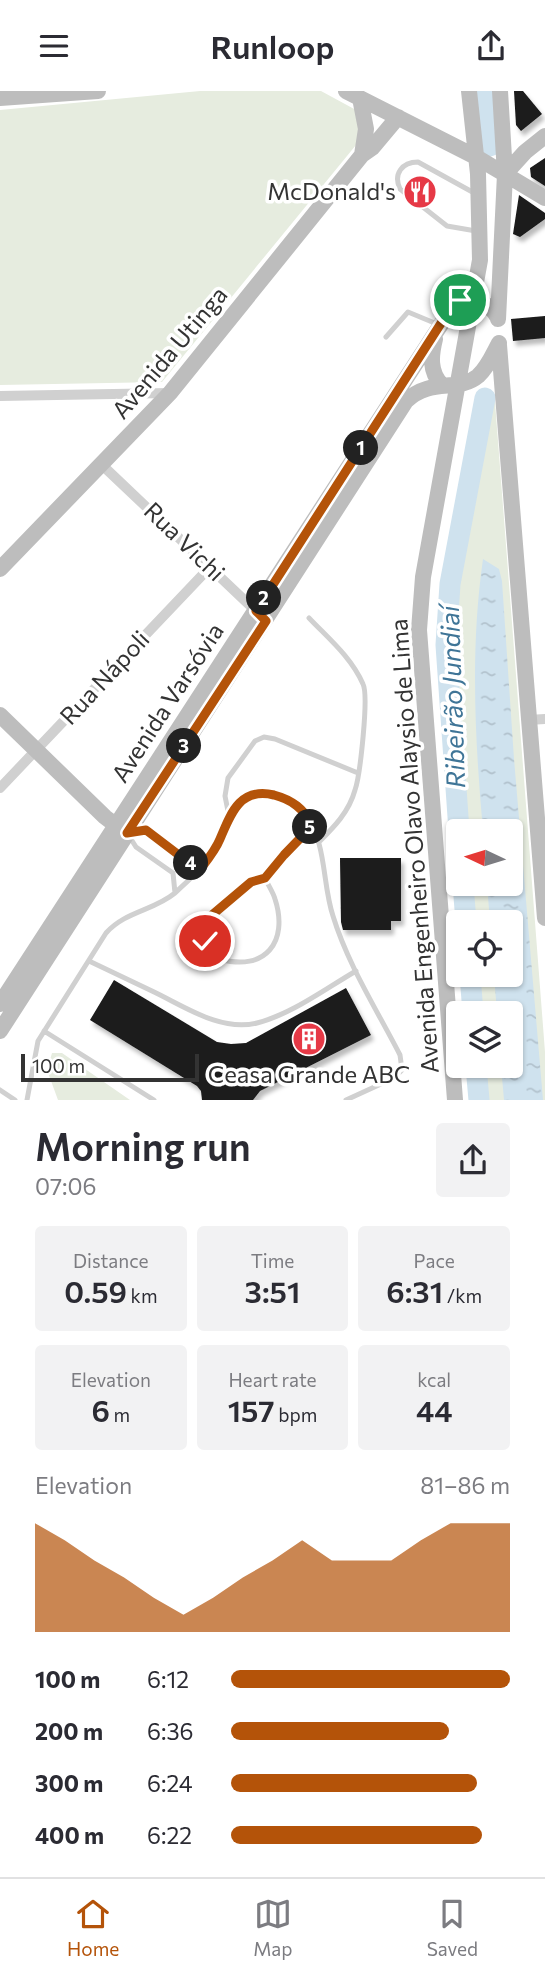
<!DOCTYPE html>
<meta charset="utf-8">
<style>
:root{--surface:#fff;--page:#f2f2f3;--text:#2b2b33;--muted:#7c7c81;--line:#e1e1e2;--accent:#b45309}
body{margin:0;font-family:Commissioner,sans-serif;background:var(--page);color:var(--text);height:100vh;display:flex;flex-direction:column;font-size:26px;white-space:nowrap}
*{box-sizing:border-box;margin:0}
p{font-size:23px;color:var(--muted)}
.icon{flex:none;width:38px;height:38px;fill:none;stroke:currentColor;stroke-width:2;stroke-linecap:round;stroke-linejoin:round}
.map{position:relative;height:1009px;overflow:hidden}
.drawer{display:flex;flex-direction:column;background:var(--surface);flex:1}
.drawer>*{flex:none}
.needle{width:46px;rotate:274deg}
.controls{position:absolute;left:446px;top:728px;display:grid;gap:14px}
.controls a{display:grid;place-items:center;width:77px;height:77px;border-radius:7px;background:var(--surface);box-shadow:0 2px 5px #0004;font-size:35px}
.scale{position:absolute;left:21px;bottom:18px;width:178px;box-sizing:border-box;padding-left:7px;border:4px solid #333;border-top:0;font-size:19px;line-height:24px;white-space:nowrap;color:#333;-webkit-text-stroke:5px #fff;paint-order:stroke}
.pin{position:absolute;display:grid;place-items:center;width:60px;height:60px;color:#fff;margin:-30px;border:4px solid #fff;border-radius:50%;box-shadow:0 2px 7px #0007}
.km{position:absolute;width:35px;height:35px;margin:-18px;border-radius:50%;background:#222;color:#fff;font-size:19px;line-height:35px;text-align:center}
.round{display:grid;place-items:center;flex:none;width:74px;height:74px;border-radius:7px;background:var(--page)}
.head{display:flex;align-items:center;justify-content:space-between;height:119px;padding:0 35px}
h1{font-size:38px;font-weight:600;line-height:52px}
.metrics{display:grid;grid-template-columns:repeat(3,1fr);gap:10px;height:119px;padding:7px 35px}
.metrics div{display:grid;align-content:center;border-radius:7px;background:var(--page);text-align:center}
.metrics b{font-size:30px;font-weight:600}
.metrics small{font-size:19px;font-weight:400}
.metrics p{font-size:19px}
.chart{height:196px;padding:14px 35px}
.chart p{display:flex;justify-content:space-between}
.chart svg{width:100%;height:126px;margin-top:7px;fill:var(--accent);opacity:.7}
ul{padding:0 35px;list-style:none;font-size:23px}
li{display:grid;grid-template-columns:112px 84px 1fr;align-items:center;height:52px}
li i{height:18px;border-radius:9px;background:var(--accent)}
header{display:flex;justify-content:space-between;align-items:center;height:91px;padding:0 35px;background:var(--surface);font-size:32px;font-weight:600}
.dock{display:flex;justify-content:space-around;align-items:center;height:98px;border-top:2px solid var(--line);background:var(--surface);font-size:19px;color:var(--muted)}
.dock a{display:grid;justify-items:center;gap:4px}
.dock .selected{color:var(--accent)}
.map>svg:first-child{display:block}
.green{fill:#e6ecdf}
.water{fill:url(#water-ripples)}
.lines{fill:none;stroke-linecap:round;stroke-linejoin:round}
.river{stroke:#cfe2ee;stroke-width:21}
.building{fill:#1a1a1a;filter:url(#shadow)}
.lane{stroke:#d0d0d0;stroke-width:5}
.street{stroke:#d0d0d0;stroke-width:10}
.secondary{stroke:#bdbdbd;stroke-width:16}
.route-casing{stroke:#fff;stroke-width:14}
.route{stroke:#b45309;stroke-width:9}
.labels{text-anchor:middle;stroke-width:7;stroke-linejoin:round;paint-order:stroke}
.poi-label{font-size:24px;fill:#333;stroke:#fff;text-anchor:end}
.street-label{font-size:24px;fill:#333;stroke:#fff}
.water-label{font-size:26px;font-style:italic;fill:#3f7597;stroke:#fff}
</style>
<header><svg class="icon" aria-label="menu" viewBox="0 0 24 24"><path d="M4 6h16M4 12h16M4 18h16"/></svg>Runloop<svg class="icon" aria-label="share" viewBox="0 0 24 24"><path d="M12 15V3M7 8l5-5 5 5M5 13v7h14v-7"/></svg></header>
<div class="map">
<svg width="545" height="1009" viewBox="0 0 545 1009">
<defs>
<pattern id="water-ripples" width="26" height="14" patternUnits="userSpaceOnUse" patternTransform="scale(1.75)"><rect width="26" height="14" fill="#cfe2ee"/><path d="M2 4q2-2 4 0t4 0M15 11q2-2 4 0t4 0" fill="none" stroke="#b2c2cd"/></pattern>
<filter id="shadow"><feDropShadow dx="3" dy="5" stdDeviation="2" flood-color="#0004"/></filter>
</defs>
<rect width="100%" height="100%" fill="#fff"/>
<path class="green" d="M200,0H321L356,19L359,39L356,54L162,291L0,294V19Z
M495,311L545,961V1009H486L483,975H511V922H479L476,884H511V831H472L470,793H511V740H466L454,588V497L490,312Z
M52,962H62L130,1009H58L47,979Z"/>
<path class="water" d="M483,468L499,478L502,490L514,668L543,1009H504L501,975H511V922H497L494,884H511V831H490L487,793H511V740H483C475,650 470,558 483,468Z"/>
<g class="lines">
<path class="river" d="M485,0L490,55
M459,740L446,554L450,493L485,307
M463,793L466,831
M470,884L473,922
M476,975L479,1009"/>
</g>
<path class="building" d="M514,0H523L542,23L521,40L516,34Z
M545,67V95L531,86L530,77Z
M519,104L545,122V128L520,146L513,143Z
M545,225V247L513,250L511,228Z
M340,767H401V830H391V839H343L341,831Z
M114,889L217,951L231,953L246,952L346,897L371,944L260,1000L253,1009H202L201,1000L197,995L90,929Z"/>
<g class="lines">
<path class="lane" d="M476,140L447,135L400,98C393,83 402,71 418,71L476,103
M386,246L408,221L437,233
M309,527C329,548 351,566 363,593C369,605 360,685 355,699C349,721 334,736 319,751
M229,725L225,705L228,687L255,650L264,646L275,648L358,682
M133,741L146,739L188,771L203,776
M265,787C268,794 273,801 275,808C289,851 265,881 220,868L205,850V840L212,824L251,791L265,787L284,764L313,734
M175,802C186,791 199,781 209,768C223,748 225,712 253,704C269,699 295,709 305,723C327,752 322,792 333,825C348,874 377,919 400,964L402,979L394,987L346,1009
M89,870C110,880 131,890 152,900C184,915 220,941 257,932C292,923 325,898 356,880
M44,940L154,1009
M0,999L15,1009
M27,1009L38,950L106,842C126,820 153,820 175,802L173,782L136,756L129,745"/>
<path class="street" d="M0,305L170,302
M101,373L259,523
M528,629L545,628
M0,697L210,476"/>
<path class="secondary" d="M346,0L476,66L545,107
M0,7L98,0
M360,7L366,38L362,64
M505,83L525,61L545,45
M498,228L505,83L500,0
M435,248C431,264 429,281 442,294
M499,254L545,827
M0,478L170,302L362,64L372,57L398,26
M0,624L105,726L122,739
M0,913L453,215C468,203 489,210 498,227
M0,940L406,310C431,286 458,302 478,285C488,276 493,263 499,252
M455,1009L419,539L423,486L480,169L478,83L469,0"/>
</g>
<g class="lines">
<defs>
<path id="route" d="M205,850V840L212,824L251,791L265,787L284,764L313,734C303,718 293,709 274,704C240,696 231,722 220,748C216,758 209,767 202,776L188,771L146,739L127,742L266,530L256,520L447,223L460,209"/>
</defs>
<use href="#route" class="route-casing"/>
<use href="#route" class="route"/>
</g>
<defs>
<symbol id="restaurant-disc" viewBox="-11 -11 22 22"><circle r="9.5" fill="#e63946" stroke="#fff"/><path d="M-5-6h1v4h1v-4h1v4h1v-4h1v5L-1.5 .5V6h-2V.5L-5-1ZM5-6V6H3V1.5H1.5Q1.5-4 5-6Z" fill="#fff"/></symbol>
<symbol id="building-disc" viewBox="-11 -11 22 22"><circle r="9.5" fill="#e63946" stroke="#fff"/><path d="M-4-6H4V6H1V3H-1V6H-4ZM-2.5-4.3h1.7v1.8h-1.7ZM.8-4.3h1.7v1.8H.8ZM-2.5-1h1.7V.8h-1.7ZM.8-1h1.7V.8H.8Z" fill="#fff"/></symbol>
</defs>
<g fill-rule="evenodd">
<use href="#restaurant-disc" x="401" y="82" width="38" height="38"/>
<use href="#building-disc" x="290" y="929" width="38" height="38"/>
</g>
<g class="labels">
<g class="poi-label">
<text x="396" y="109">McDonald's</text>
<text x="309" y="992" text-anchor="middle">Ceasa Grande ABC</text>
</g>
<g class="street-label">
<text transform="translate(170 262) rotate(-50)" y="8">Avenida Utinga</text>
<text transform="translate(184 451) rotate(44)" y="8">Rua Vichi</text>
<text transform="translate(105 587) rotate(-47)" y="8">Rua Nápoli</text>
<text transform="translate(168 612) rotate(-57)" y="8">Avenida Varsóvia</text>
<text transform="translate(415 755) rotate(-94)" y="8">Avenida Engenheiro Olavo Alaysio de Lima</text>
</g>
<g class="water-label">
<text transform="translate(453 606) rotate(-92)" y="9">Ribeirão Jundiaí</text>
</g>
</g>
</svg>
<div class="controls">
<a><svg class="needle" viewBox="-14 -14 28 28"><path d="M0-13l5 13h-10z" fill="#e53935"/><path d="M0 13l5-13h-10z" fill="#7c7c81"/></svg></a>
<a><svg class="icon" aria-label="locate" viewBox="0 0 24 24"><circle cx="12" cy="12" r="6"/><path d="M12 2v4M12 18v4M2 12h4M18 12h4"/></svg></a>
<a><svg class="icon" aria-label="layers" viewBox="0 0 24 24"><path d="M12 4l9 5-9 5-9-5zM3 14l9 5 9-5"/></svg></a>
</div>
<div class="scale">100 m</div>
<div class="pin" style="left:460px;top:209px;background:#1e9e55"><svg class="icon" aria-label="arrive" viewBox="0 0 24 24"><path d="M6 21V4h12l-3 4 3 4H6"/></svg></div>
<div class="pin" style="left:205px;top:850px;background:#d93025"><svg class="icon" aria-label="check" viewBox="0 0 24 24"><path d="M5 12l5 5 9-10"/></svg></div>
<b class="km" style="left:361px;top:357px">1</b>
<b class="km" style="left:264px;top:507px">2</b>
<b class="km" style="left:184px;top:655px">3</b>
<b class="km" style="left:191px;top:772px">4</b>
<b class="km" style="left:310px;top:736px">5</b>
</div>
<section class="drawer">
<div class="head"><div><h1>Morning run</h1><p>07:06</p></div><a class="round"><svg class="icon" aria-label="share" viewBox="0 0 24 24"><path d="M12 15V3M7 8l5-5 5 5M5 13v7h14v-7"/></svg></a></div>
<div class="metrics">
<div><p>Distance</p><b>0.59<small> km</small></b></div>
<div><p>Time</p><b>3:51</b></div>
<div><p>Pace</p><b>6:31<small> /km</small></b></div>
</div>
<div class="metrics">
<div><p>Elevation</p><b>6<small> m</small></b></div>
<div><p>Heart rate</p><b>157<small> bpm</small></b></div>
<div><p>kcal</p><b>44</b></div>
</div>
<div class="chart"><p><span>Elevation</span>81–86 m</p>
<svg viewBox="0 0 160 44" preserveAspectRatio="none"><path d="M0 44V6L10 12L20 19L30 25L40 32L50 38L60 32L70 25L80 19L90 12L100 19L110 19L120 19L130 12L140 6L150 6L160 6V44z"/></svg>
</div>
<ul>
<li><b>100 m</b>6:12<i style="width:100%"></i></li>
<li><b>200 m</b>6:36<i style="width:78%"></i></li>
<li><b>300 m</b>6:24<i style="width:88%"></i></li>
<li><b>400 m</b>6:22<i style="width:90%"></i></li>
</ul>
</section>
<nav class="dock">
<a class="selected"><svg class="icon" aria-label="home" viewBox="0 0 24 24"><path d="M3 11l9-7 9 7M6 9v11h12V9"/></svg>Home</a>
<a><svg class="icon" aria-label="map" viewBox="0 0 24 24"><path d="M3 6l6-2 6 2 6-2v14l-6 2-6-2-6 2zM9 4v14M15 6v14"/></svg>Map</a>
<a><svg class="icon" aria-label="saved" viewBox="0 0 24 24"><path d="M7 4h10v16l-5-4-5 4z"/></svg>Saved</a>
</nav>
